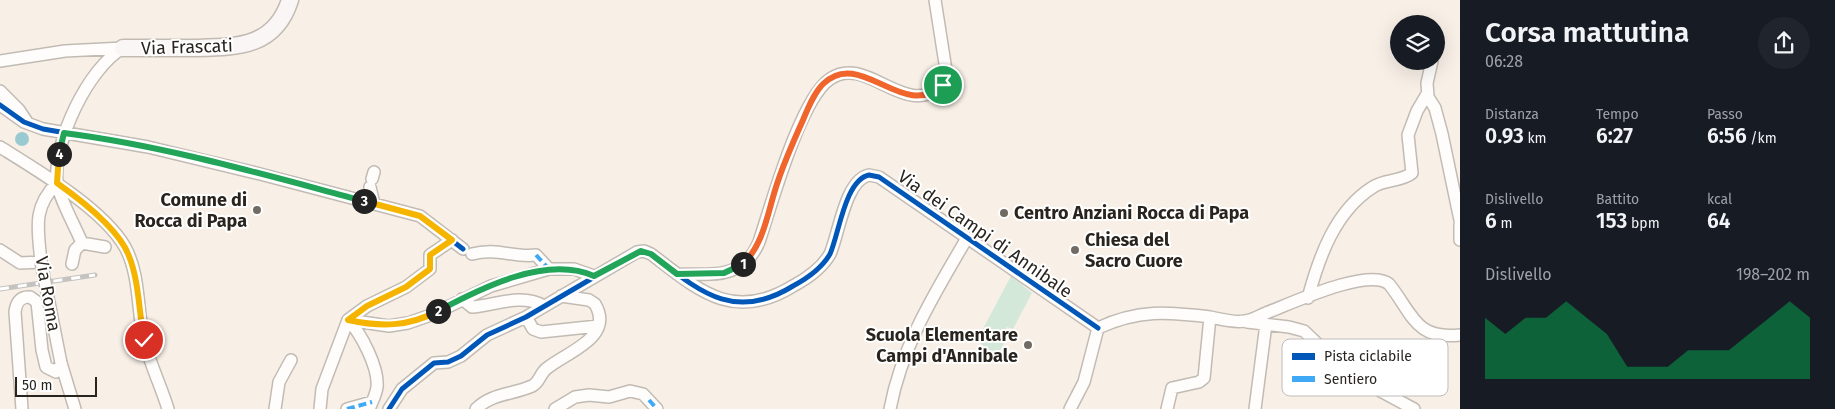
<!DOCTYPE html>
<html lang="it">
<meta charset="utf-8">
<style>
:root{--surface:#171b24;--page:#20242c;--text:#f1f3f6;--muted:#9ea1a6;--accent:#0b8043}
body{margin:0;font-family:"Fira Sans",sans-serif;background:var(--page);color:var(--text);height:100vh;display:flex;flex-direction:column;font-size:19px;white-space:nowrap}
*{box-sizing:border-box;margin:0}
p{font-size:16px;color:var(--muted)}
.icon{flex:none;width:28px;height:28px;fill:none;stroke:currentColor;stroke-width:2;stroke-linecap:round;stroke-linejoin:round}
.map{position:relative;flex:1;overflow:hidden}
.panel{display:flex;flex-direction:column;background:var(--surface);width:375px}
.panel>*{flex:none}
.fabs{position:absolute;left:1390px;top:15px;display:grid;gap:10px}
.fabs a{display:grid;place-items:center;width:55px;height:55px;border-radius:50%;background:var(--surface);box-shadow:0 5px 20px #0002;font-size:25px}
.scale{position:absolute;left:15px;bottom:12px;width:82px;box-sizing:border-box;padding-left:5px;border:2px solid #29241e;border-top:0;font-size:14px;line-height:18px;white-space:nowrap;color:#29241e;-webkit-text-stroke:4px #fff;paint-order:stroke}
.pin{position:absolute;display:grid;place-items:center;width:42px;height:42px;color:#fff;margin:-21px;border:2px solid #fff;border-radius:50%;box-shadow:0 1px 5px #0007}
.km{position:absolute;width:25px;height:25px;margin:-12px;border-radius:50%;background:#222;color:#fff;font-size:14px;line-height:25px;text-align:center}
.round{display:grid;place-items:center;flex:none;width:52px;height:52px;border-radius:26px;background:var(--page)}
.head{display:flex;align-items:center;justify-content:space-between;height:85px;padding:0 25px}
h1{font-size:28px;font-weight:600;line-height:38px}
.metrics{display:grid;grid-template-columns:repeat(3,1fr);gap:8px;height:85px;padding:5px 25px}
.metrics div{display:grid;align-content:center}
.metrics b{font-size:21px;font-weight:600}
.metrics small{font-size:14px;font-weight:400}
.metrics p{font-size:14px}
.chart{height:140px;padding:10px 25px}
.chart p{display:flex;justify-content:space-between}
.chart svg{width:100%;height:90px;margin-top:5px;fill:var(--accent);opacity:.7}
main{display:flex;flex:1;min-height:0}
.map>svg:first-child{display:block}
.green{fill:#d4e8d9}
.water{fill:#9acad1}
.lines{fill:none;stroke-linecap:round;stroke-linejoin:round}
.minor-casing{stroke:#c2bbb4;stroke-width:14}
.secondary-casing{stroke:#c2bbb4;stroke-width:19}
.minor{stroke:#fefdfb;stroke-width:11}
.secondary{stroke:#faf6f5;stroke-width:16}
.rail-casing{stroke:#c5c3c0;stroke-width:5}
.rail{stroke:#fff;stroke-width:3;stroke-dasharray:9;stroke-linecap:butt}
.minor-bridge-casing{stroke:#c2bbb4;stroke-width:14;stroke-linecap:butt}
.minor-bridge{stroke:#fefdfb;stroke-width:11}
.quiet{stroke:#3fa9f5;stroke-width:4;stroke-dasharray:8 4;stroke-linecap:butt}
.cycleway-casing{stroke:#fff;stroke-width:8}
.cycleway{stroke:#0057b8;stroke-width:5}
.split-1-casing{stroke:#fff;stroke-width:10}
.split-2-casing{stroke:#fff;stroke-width:10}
.split-3-casing{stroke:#fff;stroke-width:10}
.split-4-casing{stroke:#fff;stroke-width:10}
.split-5-casing{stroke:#fff;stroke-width:10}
.split-1{stroke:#f0652b;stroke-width:6}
.split-2{stroke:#22a559;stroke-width:6}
.split-3{stroke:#f5b400;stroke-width:6}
.split-4{stroke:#22a559;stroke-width:6}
.split-5{stroke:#f5b400;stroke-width:6}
.poi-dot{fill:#716b64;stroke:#fff;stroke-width:2}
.labels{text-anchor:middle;stroke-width:4;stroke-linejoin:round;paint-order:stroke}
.street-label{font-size:18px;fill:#29241e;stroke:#fff}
.poi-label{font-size:18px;font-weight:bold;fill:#29241e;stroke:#fff;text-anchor:end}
.key{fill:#fff;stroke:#bfbdbc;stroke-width:1}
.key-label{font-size:14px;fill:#29241e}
</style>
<main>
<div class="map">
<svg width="1460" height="409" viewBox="0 0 1460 409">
<rect width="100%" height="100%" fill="#f8f0e7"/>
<path class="green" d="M1011,276L1032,293L1013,329L1007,327L1003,334L1008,336L996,358L977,340Z"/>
<path class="water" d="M15 139a7 7 0 1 1 14 0a7 7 0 1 1-14 0Z"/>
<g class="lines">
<defs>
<path id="minor" d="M0,61L65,51L123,48
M1432,61L1427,83L1428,97L1435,108L1442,134L1460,220
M0,91L19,110L27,122
M0,105L24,122L43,129L148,147L260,174L420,216L463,249
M0,147C37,170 103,209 125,247C140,274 137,310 144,340C150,364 161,386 168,409
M372,179L374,172
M370,187L374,204
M1460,224V240
M82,243L105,247
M0,250L20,263L41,262C38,229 32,208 57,183
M472,254C497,247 513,258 536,255L549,269H574L594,276
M72,264L75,250L82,243C76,228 58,196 57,182C53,142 88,68 123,48
M677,274C712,274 743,280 759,242C771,206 800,99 830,79C867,53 905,121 943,85L946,70L935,0
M1308,298C1319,257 1335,211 1373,187C1384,179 1401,182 1412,173L1408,135L1417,111L1427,94
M462,299L472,307C495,305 522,293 544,306
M526,317L533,329L541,332L598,326
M348,320L389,326L408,323L431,315L491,286L549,269
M348,320C361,333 379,368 377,387C376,395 372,402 369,409
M1247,322L1289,327L1304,331L1349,374L1414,409
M1098,328C1139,309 1167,312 1210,317C1220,319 1234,323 1244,321C1251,321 1259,316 1266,313C1290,304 1368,267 1389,284C1413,314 1415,340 1460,335
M61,363L75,409
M22,409L15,312C16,303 20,296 30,297L37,302L42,350L46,367L56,372L61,363
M275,409L279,382L291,360
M320,409L322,389L348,320L367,306L406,287L430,269V255L452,240
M347,409L372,402
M389,409L402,389L434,363L448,362L461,356L487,335L526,317L637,252L644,251L651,254C698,290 733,323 793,286C806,279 822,268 830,254C839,234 845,180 869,175L879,177L1098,328
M476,409C492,393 512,395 532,386C539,383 540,374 546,369C566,352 615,338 595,304L589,300L561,296
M555,409L575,397L589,395L609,397L630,391L643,394L657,409
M890,409C902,345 935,293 967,238
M1070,409L1084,382L1098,328
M1167,409L1172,388L1199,382L1204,378L1210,317
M1255,409L1266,324"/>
<path id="secondary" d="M123,48C147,48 172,48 196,48C238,47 275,47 290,0"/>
</defs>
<use href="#minor" class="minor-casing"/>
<use href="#secondary" class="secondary-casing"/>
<use href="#minor" class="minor"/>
<use href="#secondary" class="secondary"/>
<defs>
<path id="rail" d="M0,289L95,275"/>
</defs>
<use href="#rail" class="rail-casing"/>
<use href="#rail" class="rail"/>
<defs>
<path id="minor-bridge" d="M41,262L61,363"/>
</defs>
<use href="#minor-bridge" class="minor-bridge-casing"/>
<use href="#minor-bridge" class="minor-bridge"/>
<path class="quiet" d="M536,255L549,269H574L594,276
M649,400L657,409
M347,409L372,402"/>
<defs>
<path id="cycleway" d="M0,105L24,122L43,129L148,147L260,174L420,216L463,249
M389,409L402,389L434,363L448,362L461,356L487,335L526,317L637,252L644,251L651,254C698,290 733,323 793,286C806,279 822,268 830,254C839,234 845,180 869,175L879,177L1098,328"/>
</defs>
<use href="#cycleway" class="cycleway-casing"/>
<use href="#cycleway" class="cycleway"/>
</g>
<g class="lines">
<defs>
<path id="split-1" d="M743,264C765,243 768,209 778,181C785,160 794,140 803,120C808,108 814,93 823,84C861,47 903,122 943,85"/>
<path id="split-2" d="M438,311C481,288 546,255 594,276L641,251L651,254L677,274L724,273L743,264"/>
<path id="split-3" d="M364,201L420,216L452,240L430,255V269L406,287L367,306L348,320C381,327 408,327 438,311"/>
<path id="split-4" d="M59,154L64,133C166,146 265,175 364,201"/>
<path id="split-5" d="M59,154L57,183C81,200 119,229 129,256C139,281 139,313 144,340"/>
</defs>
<use href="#split-1" class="split-1-casing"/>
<use href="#split-2" class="split-2-casing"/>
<use href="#split-3" class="split-3-casing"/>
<use href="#split-4" class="split-4-casing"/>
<use href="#split-5" class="split-5-casing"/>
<use href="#split-1" class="split-1"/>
<use href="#split-2" class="split-2"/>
<use href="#split-3" class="split-3"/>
<use href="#split-4" class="split-4"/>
<use href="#split-5" class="split-5"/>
</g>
<g class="poi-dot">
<circle cx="257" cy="210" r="5"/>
<circle cx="1004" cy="213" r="5"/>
<circle cx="1075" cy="250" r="5"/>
<circle cx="1028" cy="345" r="5"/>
</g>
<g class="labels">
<g class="street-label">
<text transform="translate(187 47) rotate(-2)" y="6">Via Frascati</text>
<text transform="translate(985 234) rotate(35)" y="6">Via dei Campi di Annibale</text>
<text transform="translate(48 294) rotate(80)" y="6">Via Roma</text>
</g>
<g class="poi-label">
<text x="247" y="206">Comune di<tspan x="247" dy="21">Rocca di Papa</tspan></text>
<text x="1014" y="219" text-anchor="start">Centro Anziani Rocca di Papa</text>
<text x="1085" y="246" text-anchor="start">Chiesa del<tspan x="1085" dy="21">Sacro Cuore</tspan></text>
<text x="1018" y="341">Scuola Elementare<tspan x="1018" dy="21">Campi d'Annibale</tspan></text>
</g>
</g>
<rect x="1282" y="339" width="166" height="57" rx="8" class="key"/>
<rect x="1292" y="353" width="23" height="7" fill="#0057b8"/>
<rect x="1292" y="376" width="23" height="6" fill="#3fa9f5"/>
<g class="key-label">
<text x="1324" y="361">Pista ciclabile</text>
<text x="1324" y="384">Sentiero</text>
</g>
</svg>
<div class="fabs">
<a><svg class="icon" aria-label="layers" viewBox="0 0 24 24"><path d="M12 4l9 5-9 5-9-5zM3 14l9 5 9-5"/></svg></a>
</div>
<div class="scale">50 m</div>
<div class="pin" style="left:943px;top:85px;background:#1e9e55"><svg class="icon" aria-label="arrive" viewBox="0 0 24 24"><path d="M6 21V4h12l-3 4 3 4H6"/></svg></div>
<div class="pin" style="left:144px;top:340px;background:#d93025"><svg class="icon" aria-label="check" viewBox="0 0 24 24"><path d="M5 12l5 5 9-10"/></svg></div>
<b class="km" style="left:743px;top:264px">1</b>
<b class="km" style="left:438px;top:311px">2</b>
<b class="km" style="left:364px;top:201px">3</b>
<b class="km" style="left:59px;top:154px">4</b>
</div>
<section class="panel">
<div class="head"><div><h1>Corsa mattutina</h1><p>06:28</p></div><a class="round"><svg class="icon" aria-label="share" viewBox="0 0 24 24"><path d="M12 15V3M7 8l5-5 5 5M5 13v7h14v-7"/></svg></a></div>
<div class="metrics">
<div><p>Distanza</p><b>0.93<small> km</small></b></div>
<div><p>Tempo</p><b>6:27</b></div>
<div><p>Passo</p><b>6:56<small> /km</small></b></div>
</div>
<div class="metrics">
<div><p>Dislivello</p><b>6<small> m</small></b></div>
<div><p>Battito</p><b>153<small> bpm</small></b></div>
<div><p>kcal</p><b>64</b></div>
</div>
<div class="chart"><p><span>Dislivello</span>198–202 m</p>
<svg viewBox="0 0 160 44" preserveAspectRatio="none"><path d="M0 44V14L10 22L20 14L30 14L40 6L50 14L60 22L70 38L80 38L90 38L100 30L110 30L120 30L130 22L140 14L150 6L160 14V44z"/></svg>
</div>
</section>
</main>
